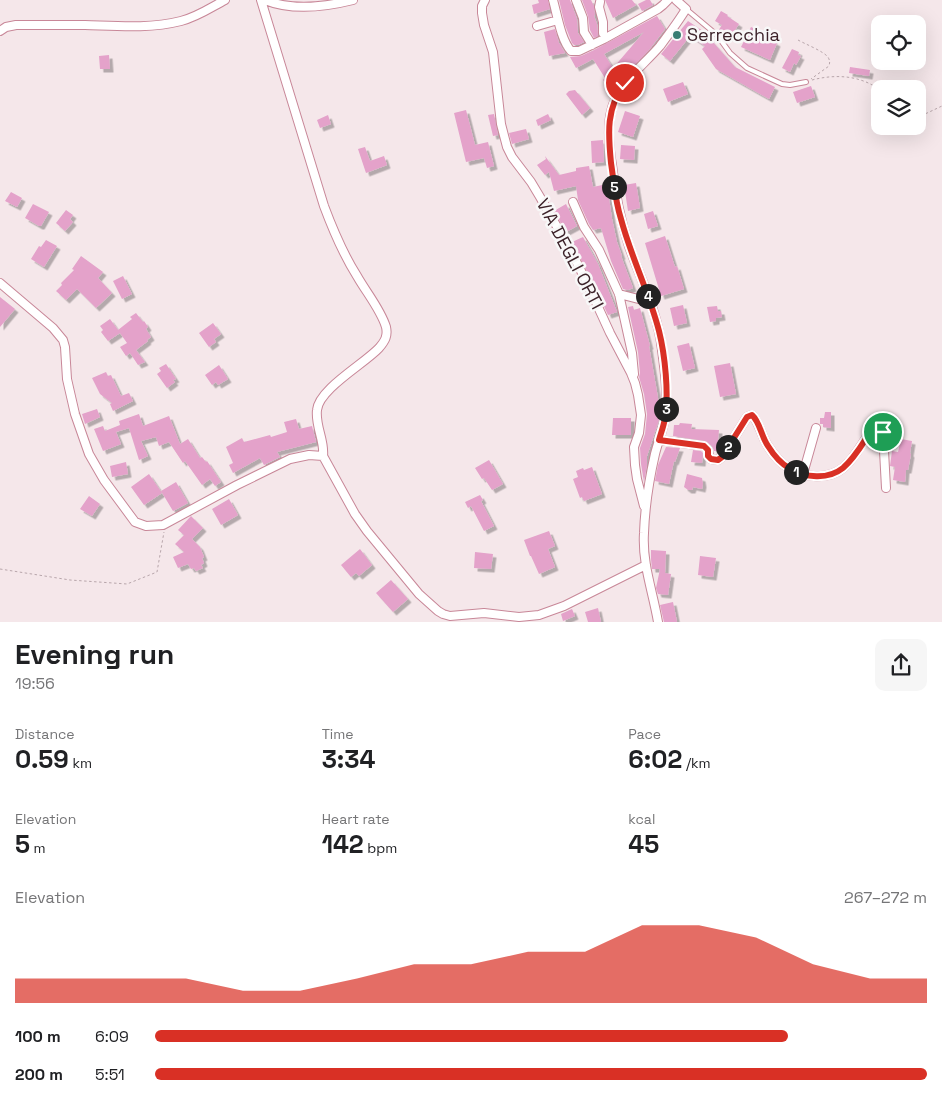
<!DOCTYPE html>
<meta charset="utf-8">
<style>
:root{--surface:#fff;--page:#f6f6f6;--text:#202124;--muted:#757577;--accent:#d93025}
body{margin:0;font-family:"Space Grotesk",sans-serif;background:var(--page);color:var(--text);height:100vh;display:flex;flex-direction:column;font-size:19px;white-space:nowrap}
*{box-sizing:border-box;margin:0}
p{font-size:16px;color:var(--muted)}
.icon{flex:none;width:28px;height:28px;fill:none;stroke:currentColor;stroke-width:2;stroke-linecap:round;stroke-linejoin:round}
.map{position:relative;height:622px;overflow:hidden}
.sheet{display:flex;flex-direction:column;background:var(--surface);flex:1}
.sheet>*{flex:none}
.fabs{position:absolute;left:871px;top:15px;display:grid;gap:10px}
.fabs a{display:grid;place-items:center;width:55px;height:55px;border-radius:10px;background:var(--surface);box-shadow:0 5px 20px #0002;font-size:25px}
.pin{position:absolute;display:grid;place-items:center;width:42px;height:42px;color:#fff;margin:-21px;border:2px solid #fff;border-radius:50%;box-shadow:0 1px 5px #0007}
.km{position:absolute;width:25px;height:25px;margin:-12px;border-radius:50%;background:#222;color:#fff;font-size:14px;line-height:25px;text-align:center}
.round{display:grid;place-items:center;flex:none;width:52px;height:52px;border-radius:10px;background:var(--page)}
.summary{display:flex;align-items:center;justify-content:space-between;height:85px;padding:0 15px}
h1{font-size:28px;font-weight:700;line-height:38px}
.stats{display:grid;grid-template-columns:repeat(3,1fr);gap:8px;height:85px;padding:5px 15px}
.stats div{display:grid;align-content:center}
.stats b{font-size:25px;font-weight:700}
.stats small{font-size:14px;font-weight:400}
.stats p{font-size:14px}
.chart{height:140px;padding:10px 15px}
.chart p{display:flex;justify-content:space-between}
.chart svg{width:100%;height:90px;margin-top:5px;fill:var(--accent);opacity:.7}
ul{padding:0 15px;list-style:none;font-size:16px}
li{display:grid;grid-template-columns:80px 60px 1fr;align-items:center;height:38px}
li i{height:12px;border-radius:6px;background:var(--accent)}
.map>svg:first-child{display:block}
.building{fill:#e4a2ca;fill-rule:evenodd;filter:url(#shadow)}
.lines{fill:none;stroke-linecap:round;stroke-linejoin:round}
.lane-casing{stroke:#c88798;stroke-width:6}
.street-casing{stroke:#c88798;stroke-width:10}
.path{stroke:#b8a6ab;stroke-width:1;stroke-dasharray:2.5 2.5;stroke-linecap:butt}
.lane{stroke:#fff;stroke-width:4}
.street{stroke:#fff;stroke-width:8}
.route-casing{stroke:#fff;stroke-width:10}
.route{stroke:#d93025;stroke-width:6}
.poi-dot{fill:#387d73;stroke:#f8f8f8;stroke-width:2}
.labels{text-anchor:middle;stroke-width:5;stroke-linejoin:round;paint-order:stroke}
.poi-label{font-size:18px;fill:#3d232a;stroke:#f8f8f8;text-anchor:start}
.street-label{font-size:18px;fill:#3d232a;stroke:#f8f8f8}
</style>
<div class="map">
<svg width="942" height="622" viewBox="0 0 942 622">
<defs>
<filter id="shadow"><feDropShadow dx="3.5" dy="3.5" stdDeviation="0" flood-color="#0004"/></filter>
</defs>
<rect width="100%" height="100%" fill="#f5e7ea"/>
<path class="building" d="M538,0H548L550,9L534,14L532,5L539,3Z
M559,0H570L577,19L578,33L584,42L578,45H574L572,43L565,25Z
M582,0H591L594,6L595,15L594,16L597,24L598,36L594,38L590,30L588,16Z
M605,0H632L636,5L613,18Z
M646,0H650L653,5L642,11L638,4Z
M721,11L728,15L727,16L739,24L730,38L718,31L722,25L715,21Z
M657,16L665,29L649,50L627,73L614,90L603,80L605,78L593,59L576,68L570,57L581,56L594,50ZM644,32L613,68L604,54Z
M688,21L703,31L735,67L775,87L769,99L716,69L702,49L705,46L690,36L670,61L661,54Z
M751,27L775,38L773,41L777,43L770,60L741,47Z
M555,29L559,43L565,53L549,56L544,32Z
M792,49L799,52L798,55L801,56L796,65L794,63L790,72L782,68Z
M109,55L110,69H100L99,56Z
M850,67L870,70L869,76L849,73Z
M683,82L688,94L668,102L663,89Z
M811,86L815,97L797,103L793,92Z
M575,90L590,108L582,115L566,94L569,91Z
M466,110L475,145L488,142L494,166L487,168L484,158L466,162L454,113Z
M625,111L640,116L633,137L618,132Z
M494,114L498,135L493,136L488,115Z
M548,114L551,120L538,126L536,120Z
M328,115L331,124L320,128L317,120Z
M526,129L529,139L512,144L509,133Z
M603,140L604,162L592,163L591,141Z
M621,145L635,146L634,160L620,159Z
M365,147L370,161L384,156L387,165L366,173L358,149Z
M545,156L559,175L576,171V168L589,166L593,187L607,184L612,219L617,242L622,256H621L633,288L628,290L623,289L611,261L601,228L593,230L589,224L578,200L576,186L554,191L549,172L545,175L537,165L546,159Z
M636,183L640,208L628,211L624,185Z
M11,192L22,198L17,207L5,201Z
M33,204L49,212L41,226H39L25,218Z
M566,204L577,226L566,232L554,211Z
M66,210L73,215L70,219L73,222L65,231L56,223Z
M653,211L658,226L648,229L644,214Z
M665,236L675,267L677,266L684,289L661,296L645,243Z
M583,237L598,264L617,312L608,315L593,283L572,242Z
M46,240L57,246L44,267L31,259L39,246L41,247Z
M81,256L103,272L98,278L112,293L96,308L77,289L66,300L56,291L62,285L61,283L74,270L72,269Z
M123,276L132,294L122,299L113,281Z
M0,297L15,309L0,327Z
M683,305L687,323L674,326L670,308Z
M633,306L634,310L640,308L650,346H649L658,398L659,420L647,456V465L644,482L641,464L640,448L645,434L647,414L644,394L639,377L640,373L638,352L628,307Z
M717,306L718,311H721L722,317L716,318V321L710,322L707,307Z
M136,313L143,322L144,321L148,327L146,329L151,337L147,340L148,341L136,350L145,362L138,365L130,353L126,356L120,347L127,343L120,333L108,341L101,332L103,330L100,326L110,319L118,330L132,319L130,317Z
M213,323L221,334L214,339L216,342L209,347L199,333Z
M689,343L695,368L683,371L677,346Z
M730,363L736,394L720,397L714,366Z
M166,364L176,379L173,380L175,382L167,388L157,374L161,371L159,368Z
M219,365L228,379L218,385L216,382L212,385L205,375Z
M106,372L108,376L111,375L121,396L129,393L133,401L113,411L110,404L112,403L100,394L92,378Z
M97,409L100,417L85,424L82,414Z
M825,412H831V428L823,427V424H820V418H824Z
M139,414L143,426L169,416L180,444L188,439L200,458L202,457L206,462L207,461L221,482L215,486L210,479L202,485L185,461L183,463L169,442L159,446L156,437L141,441L148,456L139,460L129,428L116,432L121,444L103,451L94,429L103,426L105,431L120,425L119,421Z
M613,418H631V435H612Z
M296,419L299,429L312,426L316,442L277,452L280,457L264,465L260,458L233,473L229,465L233,463L226,447L242,438L244,442L270,435L271,437L287,432L284,422Z
M680,423L692,424L691,429L719,430L717,451H714L712,446L705,441L673,436L674,425H679Z
M901,439L912,441L910,453L911,454L908,470H906L905,482L893,480L895,467L890,466L892,451L898,452Z
M666,447L680,448L675,462L674,461L669,484L655,481L658,465Z
M693,450L701,451L703,453L702,463L691,462Z
M489,460L503,484L492,490L484,478L482,479L475,468Z
M126,462L128,474L112,477L110,466Z
M592,467L602,494L584,501L582,497L580,498L573,479L578,477L576,471L583,468L584,470Z
M149,474L162,493L144,505L131,487Z
M687,474L702,478L703,484L702,489L693,487L692,490H688L684,487Z
M176,482L188,503L173,511L161,491Z
M480,495L483,500L481,501L494,526L484,531L471,506L468,508L465,502Z
M89,496L100,504L92,516L80,509Z
M229,499L238,515L221,525L212,509Z
M191,516L203,528L192,539L200,547L204,557L202,558L204,563L201,565L203,568L196,571L194,568L191,569L188,564L178,568L173,557L184,552L175,544L184,535L178,530Z
M549,531L555,546L548,549L555,567L539,574L531,556H530L524,540Z
M360,549L372,565L359,576L356,573L351,577L341,565Z
M651,550L666,551L665,573L671,574L668,595L658,594L656,588L660,569H652L651,559Z
M475,552L493,554L491,569L474,568Z
M700,556L716,558L713,577L698,575Z
M391,580L408,599L393,612L376,593Z
M673,602L677,622H664L660,605Z
M598,608L601,622H588L585,612Z
M572,609L575,616L563,621L561,614Z"/>
<g class="lines">
<defs>
<path id="lane" d="M686,9L717,35L730,53L747,68L782,84L790,85L806,82"/>
<path id="street" d="M261,0L324,206C333,230 343,254 357,276C366,292 381,310 386,327C388,336 385,341 379,348C364,364 319,389 317,410C315,426 325,441 323,456
M265,0C292,11 325,7 353,0
M485,0L482,6V13L484,25L493,52L501,124L507,147L512,157L531,182L540,197L572,253L588,285L610,333L631,373L635,383L638,395L641,415L639,433L634,447L635,465L637,479L644,506
M553,0C557,14 561,40 571,51H579L604,39L658,9L663,5L668,0
M576,0L583,18L584,32L592,45
M600,2L599,7L603,22V33
M537,26L558,20
M0,31L6,27L16,25C39,25 62,25 85,25C117,26 149,29 181,21C197,17 210,8 225,0
M573,202L584,227L599,250L619,294L632,353L634,374
M0,283L53,328L63,340L65,347L67,379L75,414L89,454L104,480L135,522L146,526L163,525L237,485L290,459L309,455L323,456L355,514L367,531L419,594L438,611L443,614L450,616L484,613L519,617L539,615L564,606L646,565
M619,294L650,302
M659,440L704,446L708,450L709,456L711,459L718,460L722,457L747,417L752,415C760,423 761,436 768,446C773,454 780,463 789,468C805,478 828,480 843,468C856,457 863,441 873,428L879,425L881,427L883,432L886,488
M803,474L816,428
M658,622C653,592 642,564 644,533C645,506 649,480 655,454C658,442 663,430 665,418C668,395 665,372 662,350C658,313 641,280 629,246C620,219 615,193 612,165C609,147 607,129 611,112C617,84 642,67 660,46C669,34 678,22 686,9L676,0"/>
</defs>
<use href="#lane" class="lane-casing"/>
<use href="#street" class="street-casing"/>
<path class="path" d="M798,40C805,44 823,51 828,57C830,61 830,62 829,66L811,79
M812,80C835,74 860,75 880,90
M918,120L925,114L942,106
M894,126L901,128L909,126
M0,569L70,580L127,584L157,572L164,532"/>
<use href="#lane" class="lane"/>
<use href="#street" class="street"/>
</g>
<g class="lines">
<defs>
<path id="route" d="M625,83C606,108 608,133 611,163C614,182 615,201 621,219C631,257 649,292 659,331C665,355 669,393 665,418C664,425 661,433 659,440L704,446L708,450V456L711,459L718,460L722,457L747,417L752,415C760,422 761,436 768,446C773,454 780,463 789,468C805,478 828,480 843,468C856,457 864,441 873,428L877,426H880L883,432"/>
</defs>
<use href="#route" class="route-casing"/>
<use href="#route" class="route"/>
</g>
<circle class="poi-dot" cx="677" cy="35" r="5"/>
<g class="labels">
<g class="poi-label">
<text x="687" y="41">Serrecchia</text>
</g>
<g class="street-label">
<text transform="translate(570 254) rotate(62)" y="6">VIA DEGLI ORTI</text>
</g>
</g>
</svg>
<div class="fabs">
<a><svg class="icon" aria-label="locate" viewBox="0 0 24 24"><circle cx="12" cy="12" r="6"/><path d="M12 2v4M12 18v4M2 12h4M18 12h4"/></svg></a>
<a><svg class="icon" aria-label="layers" viewBox="0 0 24 24"><path d="M12 4l9 5-9 5-9-5zM3 14l9 5 9-5"/></svg></a>
</div>
<div class="pin" style="left:883px;top:432px;background:#1e9e55"><svg class="icon" aria-label="arrive" viewBox="0 0 24 24"><path d="M6 21V4h12l-3 4 3 4H6"/></svg></div>
<div class="pin" style="left:625px;top:83px;background:#d93025"><svg class="icon" aria-label="check" viewBox="0 0 24 24"><path d="M5 12l5 5 9-10"/></svg></div>
<b class="km" style="left:796px;top:472px">1</b>
<b class="km" style="left:728px;top:447px">2</b>
<b class="km" style="left:666px;top:409px">3</b>
<b class="km" style="left:648px;top:296px">4</b>
<b class="km" style="left:614px;top:187px">5</b>
</div>
<section class="sheet">
<div class="summary"><div><h1>Evening run</h1><p>19:56</p></div><a class="round"><svg class="icon" aria-label="share" viewBox="0 0 24 24"><path d="M12 15V3M7 8l5-5 5 5M5 13v7h14v-7"/></svg></a></div>
<div class="stats">
<div><p>Distance</p><b>0.59<small> km</small></b></div>
<div><p>Time</p><b>3:34</b></div>
<div><p>Pace</p><b>6:02<small> /km</small></b></div>
</div>
<div class="stats">
<div><p>Elevation</p><b>5<small> m</small></b></div>
<div><p>Heart rate</p><b>142<small> bpm</small></b></div>
<div><p>kcal</p><b>45</b></div>
</div>
<div class="chart"><p><span>Elevation</span>267–272 m</p>
<svg viewBox="0 0 160 44" preserveAspectRatio="none"><path d="M0 44V32L10 32L20 32L30 32L40 38L50 38L60 32L70 25L80 25L90 19L100 19L110 6L120 6L130 12L140 25L150 32L160 32V44z"/></svg>
</div>
<ul>
<li><b>100 m</b>6:09<i style="width:82%"></i></li>
<li><b>200 m</b>5:51<i style="width:100%"></i></li>
</ul>
</section>
